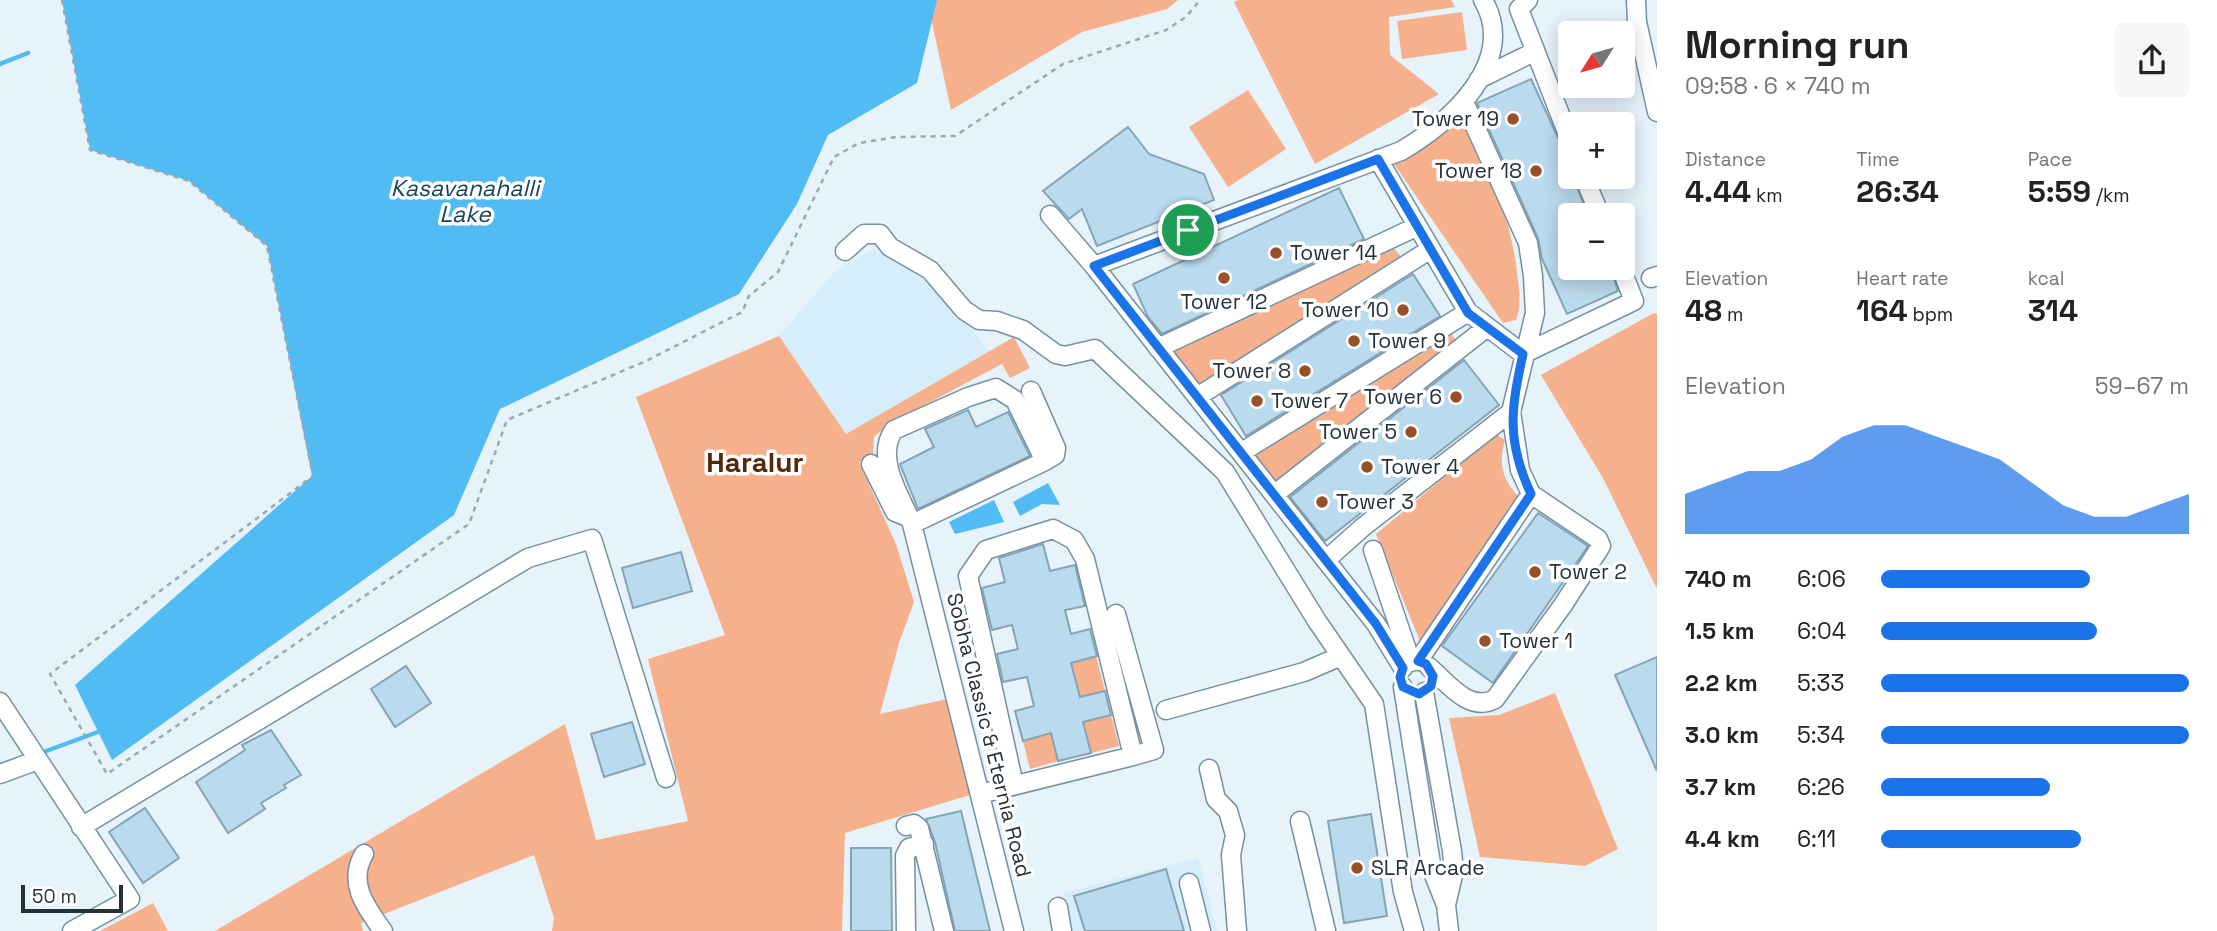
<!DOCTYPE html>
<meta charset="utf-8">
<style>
:root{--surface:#fff;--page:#f6f6f6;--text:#222;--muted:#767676;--accent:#1a73e8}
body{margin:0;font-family:"Space Grotesk",sans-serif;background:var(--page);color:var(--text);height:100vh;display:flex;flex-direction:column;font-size:26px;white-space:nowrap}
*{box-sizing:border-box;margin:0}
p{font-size:23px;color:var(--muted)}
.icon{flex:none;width:38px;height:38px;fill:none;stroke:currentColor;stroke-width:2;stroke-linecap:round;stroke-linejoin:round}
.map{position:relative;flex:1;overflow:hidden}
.drawer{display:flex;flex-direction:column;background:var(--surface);width:560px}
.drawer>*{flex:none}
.needle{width:46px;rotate:233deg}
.controls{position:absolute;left:1558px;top:21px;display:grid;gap:14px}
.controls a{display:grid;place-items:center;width:77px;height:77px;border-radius:7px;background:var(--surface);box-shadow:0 4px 18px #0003;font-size:35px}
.scale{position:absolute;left:21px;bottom:18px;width:102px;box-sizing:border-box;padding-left:7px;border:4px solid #243138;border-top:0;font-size:19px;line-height:24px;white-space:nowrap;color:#243138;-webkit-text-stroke:5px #fff;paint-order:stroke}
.pin{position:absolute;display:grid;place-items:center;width:60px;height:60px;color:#fff;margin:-30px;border:4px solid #fff;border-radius:50%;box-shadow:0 2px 7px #0007}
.round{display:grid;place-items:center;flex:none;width:74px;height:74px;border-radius:7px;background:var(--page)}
.overview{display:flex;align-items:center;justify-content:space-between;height:119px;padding:0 28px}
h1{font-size:38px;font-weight:700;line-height:52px}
.metrics{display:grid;grid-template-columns:repeat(3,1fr);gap:10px;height:119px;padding:7px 28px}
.metrics div{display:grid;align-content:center}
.metrics b{font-size:30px;font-weight:700}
.metrics small{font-size:19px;font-weight:400}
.metrics p{font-size:19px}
.chart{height:196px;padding:14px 28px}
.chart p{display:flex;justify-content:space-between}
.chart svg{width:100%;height:126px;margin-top:7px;fill:var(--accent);opacity:.7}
ul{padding:0 28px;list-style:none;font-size:23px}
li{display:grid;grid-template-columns:112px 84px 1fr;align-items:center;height:52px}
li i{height:18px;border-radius:9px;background:var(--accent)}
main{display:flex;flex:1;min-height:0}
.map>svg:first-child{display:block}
.built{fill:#d6edfb}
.green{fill:#f7b08c}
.water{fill:#50bcf3}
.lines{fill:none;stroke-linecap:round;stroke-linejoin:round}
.stream{stroke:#50bcf3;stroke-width:4.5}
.building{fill:#badaed;stroke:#86a4b6;stroke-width:2}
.minor-casing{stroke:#7491a3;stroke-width:21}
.path{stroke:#9ba8b0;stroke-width:2.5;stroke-dasharray:5 5;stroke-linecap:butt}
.minor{stroke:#fff;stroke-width:18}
.route-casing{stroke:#fff;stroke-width:14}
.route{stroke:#1a73e8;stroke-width:9}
.poi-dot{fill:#975028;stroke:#fff;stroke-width:2.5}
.labels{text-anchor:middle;stroke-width:7;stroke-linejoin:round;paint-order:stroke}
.poi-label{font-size:21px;fill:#243138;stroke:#fff;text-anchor:start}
.street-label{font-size:21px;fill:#243138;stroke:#fff}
.water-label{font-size:23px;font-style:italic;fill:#17445b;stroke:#fff}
.district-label{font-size:28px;font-weight:bold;fill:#56270a;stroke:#fff}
</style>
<main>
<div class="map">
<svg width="1657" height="931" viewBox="0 0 1657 931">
<rect width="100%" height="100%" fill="#e6f3fb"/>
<path class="built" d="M874,249L930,282L990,351L846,434L779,336L835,271Z
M1198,858L1217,931H1073L1063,893Z"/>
<path class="green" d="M927,0H1178L1167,9L1082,32L951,110Z
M1238,0H1451L1455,7L1389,17L1390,55L1439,94L1315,164L1234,2Z
M1462,12L1467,50L1402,59L1397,21Z
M1248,90L1286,149L1228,187L1189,127Z
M1460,108C1486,162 1510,212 1517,272C1519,290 1522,304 1516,320L1503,323L1394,164C1422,150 1440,132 1460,108Z
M1388,242L1406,262L1199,393L1165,350Z
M1654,313L1657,314V589L1603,478L1541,375Z
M1448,328L1459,346L1276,490L1246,451Z
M779,336L846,434L1014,337L1030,368L1010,378L1002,364L889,424L874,437L873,455L859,462L896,544L914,602L899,643L880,714L951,698L973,794L845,833L842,931H552L554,918L534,855L361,923L363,931H215L565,724L596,840L688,821L648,659L725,635L636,397Z
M1496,434L1505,440C1498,464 1502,480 1520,498L1422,646L1376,534Z
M1096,656L1105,691L1080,697L1071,663Z
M1555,693L1618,849L1585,866L1480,857L1449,718L1499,715Z
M1111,715L1119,746L1091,753L1083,722Z
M1051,733L1058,761L1030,769L1023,741Z
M153,903L168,931H100Z"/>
<path class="water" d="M62,0H937L917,83L828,135L797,204L739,294L500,409L454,515L112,760L75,685L312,476L267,246L189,181L90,150Z
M1048,483L1060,505L1042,504L1020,516L1013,502Z
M994,500L1004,522L955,534L949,522Z"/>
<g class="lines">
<path class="stream" d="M0,64L28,53
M38,754L98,732"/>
</g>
<path class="building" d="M1531,79L1570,164V177H1573L1588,215H1570V268H1610L1618,291L1567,314L1542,259L1538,238L1477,103Z
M1128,127L1149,154L1204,174L1214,200L1097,246L1082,209L1069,219L1043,191Z
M1339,188L1364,239L1162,334L1148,317L1133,284Z
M1413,274L1440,316L1246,436L1221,395Z
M1464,360L1499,405L1325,541L1290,497Z
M968,410L976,427L1008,412L1030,456L918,509L900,464L934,447L925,429Z
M1538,513L1588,546L1493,683L1442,646Z
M1043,544L1050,571L1075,565L1085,606L1065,610L1071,634L1090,629L1097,656L1071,663L1080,697L1105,691L1111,715L1083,722L1091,753L1058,761L1051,733L1023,741L1015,711L1034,706L1027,677L1003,682L997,654L1018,649L1012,625L992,630L982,588L1005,582L999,558Z
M681,552L692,591L633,608L622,568Z
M1657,657V771L1615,675Z
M406,666L431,703L395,727L371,689Z
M632,722L645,764L604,777L591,734Z
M271,730L301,775L284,785L286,788L261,803L265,809L228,833L196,782L245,750L242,745Z
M145,808L179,858L143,883L109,832Z
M961,811L990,931H955L935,842L926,819Z
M1371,814L1387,916L1344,923L1328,821Z
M851,848H891L892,931H851Z
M1166,869L1184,931H1085L1074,896Z"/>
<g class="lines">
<defs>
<path id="minor" d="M1528,0L1519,9L1570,140
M1636,0L1637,22L1657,112
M1479,79L1534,52
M1378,159L1468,312L1523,354
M1584,177L1600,215
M1050,215L1094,266
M845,251L864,234H880L890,247L930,270L964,310L979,320L997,321L1023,330L1056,354L1065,356L1095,349L1225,472L1317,621L1374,704L1403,892L1414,931
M1651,278L1657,276
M1158,348L1416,227
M1523,354L1634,301L1621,268
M996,388L1015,400L1045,461L912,524C901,497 874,458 894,430L968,397Z
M1031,391L1056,448L1055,455L1045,461
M1197,397L1431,249
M1242,452L1468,312
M871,464L895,512L910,518
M1275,494L1486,328
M912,524L1014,931
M1373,550L1411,662
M1326,560L1363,527L1511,412
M1116,614L1154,750L1133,756
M1418,661L1531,494
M1429,667C1448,683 1469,713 1495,699L1563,605L1601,546L1598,539L1531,494L1520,470L1511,412L1535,313L1533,276L1528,243L1464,102
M1403,668L1376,624L1094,266L1401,151C1450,123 1519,61 1483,0
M1403,687L1432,870L1446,905L1449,931
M1424,692L1452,851L1454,871L1446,905
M0,702L130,899L72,931
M1166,710L1304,672L1341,656
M1209,769L1216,799L1228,811L1235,835L1231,855L1237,931
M0,774L38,760
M980,794L1133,756L1085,559L1074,540L1053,529L986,550L968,576L1014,785
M1300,821L1326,931
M906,826L914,824L919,828L944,931
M81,827L528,558L592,539L666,778
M364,854C347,883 366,907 383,931
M1189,883L1201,931
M1058,907L1062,931
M906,931L905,856L909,848L924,844"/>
</defs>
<use href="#minor" class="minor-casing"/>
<path class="path" d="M62,0L90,150L189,181L267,246L313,476L50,674L107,774L469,524L507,420L646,361L742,312L749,296L778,272L834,157L859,143L896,137L955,136L1063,64L1166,30L1186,17L1200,0"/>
<use href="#minor" class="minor"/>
</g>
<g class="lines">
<defs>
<path id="route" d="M1378,159L1468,313L1523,354C1511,409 1506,440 1531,494L1418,661L1426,664L1433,676L1431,686L1419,694L1403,687L1400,677L1403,668L1376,624L1094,266Z"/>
</defs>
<use href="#route" class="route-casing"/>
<use href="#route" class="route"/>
</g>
<g class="poi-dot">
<circle cx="1513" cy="119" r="7"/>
<circle cx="1536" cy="171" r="7"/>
<circle cx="1276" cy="253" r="7"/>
<circle cx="1224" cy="278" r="7"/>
<circle cx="1403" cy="310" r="7"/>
<circle cx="1354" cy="341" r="7"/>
<circle cx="1305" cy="371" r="7"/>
<circle cx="1456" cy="397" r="7"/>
<circle cx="1257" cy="401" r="7"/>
<circle cx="1411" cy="432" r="7"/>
<circle cx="1367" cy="467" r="7"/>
<circle cx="1322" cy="502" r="7"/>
<circle cx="1535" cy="572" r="7"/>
<circle cx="1485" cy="641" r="7"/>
<circle cx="1357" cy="868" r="7"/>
</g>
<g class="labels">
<g class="poi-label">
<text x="1499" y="126" text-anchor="end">Tower 19</text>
<text x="1522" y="178" text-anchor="end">Tower 18</text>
<text x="1290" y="260">Tower 14</text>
<text x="1224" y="309" text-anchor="middle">Tower 12</text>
<text x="1389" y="317" text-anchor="end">Tower 10</text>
<text x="1368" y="348">Tower 9</text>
<text x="1291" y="378" text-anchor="end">Tower 8</text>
<text x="1442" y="404" text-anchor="end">Tower 6</text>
<text x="1271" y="408">Tower 7</text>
<text x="1397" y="439" text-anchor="end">Tower 5</text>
<text x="1381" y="474">Tower 4</text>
<text x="1336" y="509">Tower 3</text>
<text x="1549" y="579">Tower 2</text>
<text x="1499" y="648">Tower 1</text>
<text x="1371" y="875">SLR Arcade</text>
</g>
<g class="street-label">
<text transform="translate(989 735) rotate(76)" y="7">Sobha Classic &amp; Eternia Road</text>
</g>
<g class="water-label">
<text x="465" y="196">Kasavanahalli<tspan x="465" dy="26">Lake</tspan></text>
</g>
<g class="district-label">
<text x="755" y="472">Haralur</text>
</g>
</g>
</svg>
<div class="controls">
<a><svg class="needle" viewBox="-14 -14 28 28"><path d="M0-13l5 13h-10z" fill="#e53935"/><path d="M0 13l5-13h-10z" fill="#767676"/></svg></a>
<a>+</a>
<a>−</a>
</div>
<div class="scale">50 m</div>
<div class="pin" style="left:1188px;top:230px;background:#1e9e55"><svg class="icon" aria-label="arrive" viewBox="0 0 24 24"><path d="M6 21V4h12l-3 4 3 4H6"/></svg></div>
</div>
<section class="drawer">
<div class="overview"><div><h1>Morning run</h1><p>09:58 · 6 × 740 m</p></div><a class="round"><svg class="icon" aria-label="share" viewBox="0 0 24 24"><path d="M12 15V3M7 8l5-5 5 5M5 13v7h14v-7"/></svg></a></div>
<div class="metrics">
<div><p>Distance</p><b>4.44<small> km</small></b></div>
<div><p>Time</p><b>26:34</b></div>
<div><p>Pace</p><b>5:59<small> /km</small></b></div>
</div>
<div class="metrics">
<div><p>Elevation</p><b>48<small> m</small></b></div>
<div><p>Heart rate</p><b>164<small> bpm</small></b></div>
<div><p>kcal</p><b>314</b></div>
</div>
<div class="chart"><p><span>Elevation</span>59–67 m</p>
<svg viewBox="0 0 160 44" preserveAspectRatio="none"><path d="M0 44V30L10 26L20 22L30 22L40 18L50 10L60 6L70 6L80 10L90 14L100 18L110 26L120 34L130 38L140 38L150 34L160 30V44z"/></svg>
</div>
<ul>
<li><b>740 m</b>6:06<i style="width:68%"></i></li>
<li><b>1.5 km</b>6:04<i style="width:70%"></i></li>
<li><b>2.2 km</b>5:33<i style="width:100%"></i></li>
<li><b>3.0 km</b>5:34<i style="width:100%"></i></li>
<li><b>3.7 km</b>6:26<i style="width:55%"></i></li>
<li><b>4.4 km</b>6:11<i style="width:65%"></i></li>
</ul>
</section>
</main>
